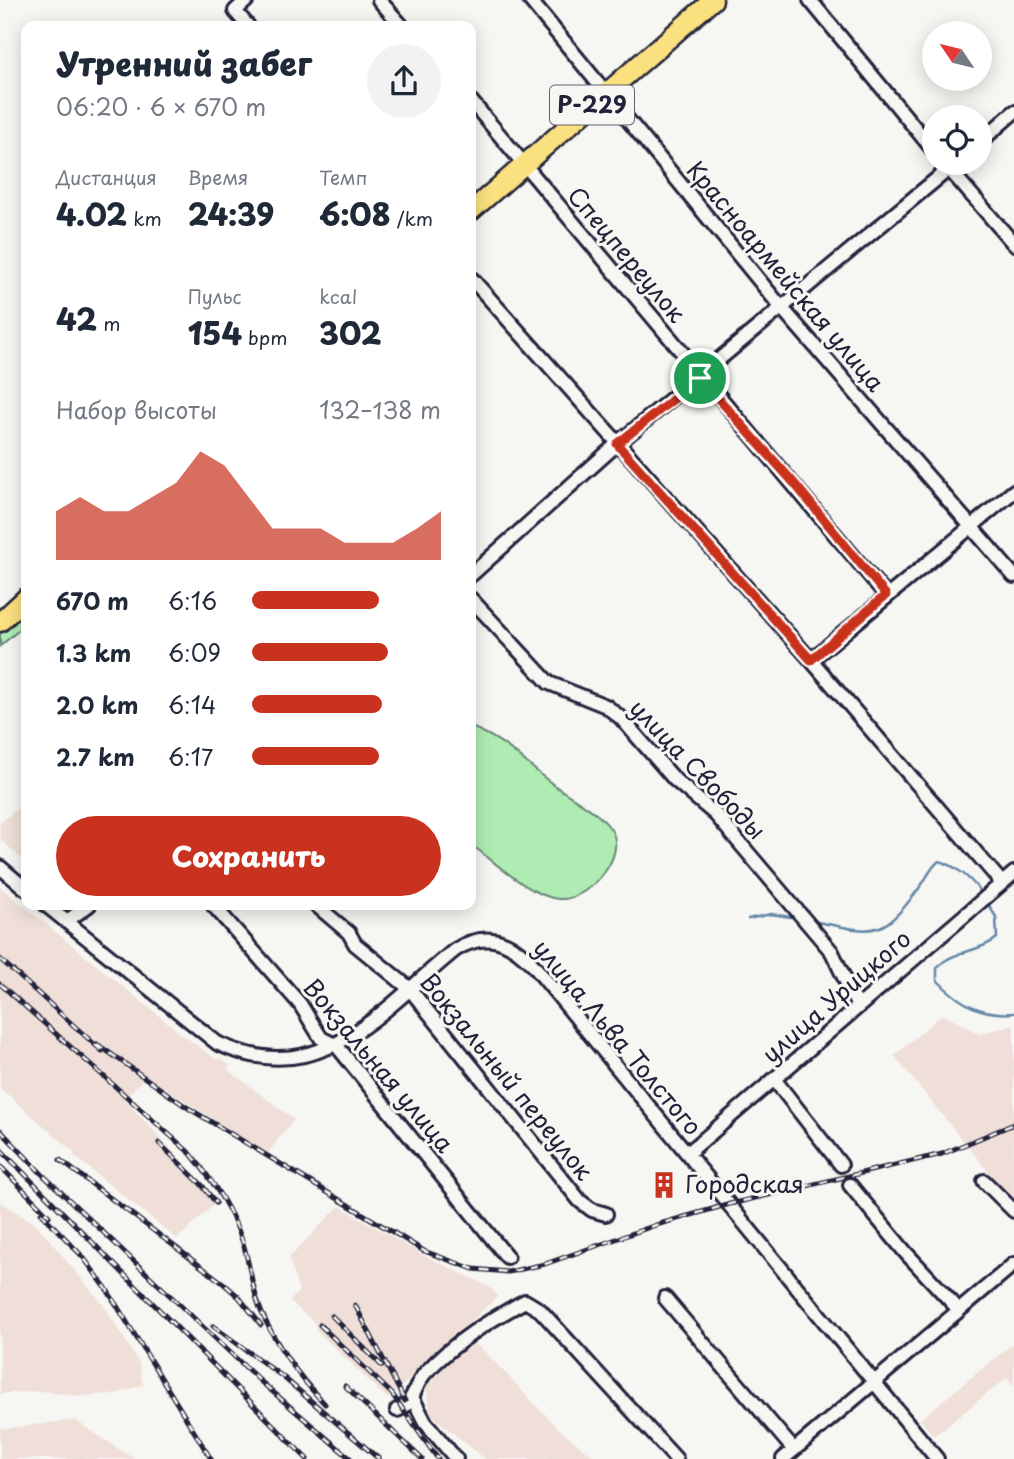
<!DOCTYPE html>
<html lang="ru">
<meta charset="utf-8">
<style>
:root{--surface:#fff;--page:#f2f2f3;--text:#1f2937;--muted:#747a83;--accent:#c8321e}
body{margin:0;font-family:"Playpen Sans",sans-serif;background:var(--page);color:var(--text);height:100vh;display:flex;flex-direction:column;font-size:26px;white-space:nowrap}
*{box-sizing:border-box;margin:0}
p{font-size:23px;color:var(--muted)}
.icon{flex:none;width:38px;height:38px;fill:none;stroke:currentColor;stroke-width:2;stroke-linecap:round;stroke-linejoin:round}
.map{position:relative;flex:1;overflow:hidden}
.sheet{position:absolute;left:21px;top:21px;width:455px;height:889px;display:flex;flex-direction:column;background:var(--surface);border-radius:14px;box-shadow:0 4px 18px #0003}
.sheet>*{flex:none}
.needle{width:46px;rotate:305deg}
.controls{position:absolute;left:922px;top:21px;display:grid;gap:14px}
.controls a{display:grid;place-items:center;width:70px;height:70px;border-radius:50%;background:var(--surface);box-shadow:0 4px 18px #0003;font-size:35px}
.pin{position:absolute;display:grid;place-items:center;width:60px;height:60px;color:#fff;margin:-30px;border:4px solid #fff;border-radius:50%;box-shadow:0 2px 7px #0007}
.round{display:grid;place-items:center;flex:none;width:74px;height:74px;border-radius:37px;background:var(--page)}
.summary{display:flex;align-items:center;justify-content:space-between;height:119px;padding:0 35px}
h1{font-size:32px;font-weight:800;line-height:52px}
.figures{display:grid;grid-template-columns:repeat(3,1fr);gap:10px;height:119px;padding:7px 35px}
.figures div{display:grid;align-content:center}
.figures b{font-size:30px;font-weight:800}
.figures small{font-size:19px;font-weight:400}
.figures p{font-size:19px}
.chart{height:196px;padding:14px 35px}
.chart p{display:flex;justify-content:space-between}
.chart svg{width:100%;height:126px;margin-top:7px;fill:var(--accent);opacity:.7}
.primary-button{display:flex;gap:14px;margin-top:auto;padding:14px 35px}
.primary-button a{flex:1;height:80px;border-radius:42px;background:var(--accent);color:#fff;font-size:28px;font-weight:800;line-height:80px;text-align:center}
ul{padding:0 35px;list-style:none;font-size:23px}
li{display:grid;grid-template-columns:112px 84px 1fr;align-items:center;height:52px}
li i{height:18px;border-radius:9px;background:var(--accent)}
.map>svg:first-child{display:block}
.built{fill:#f0dfd9}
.green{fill:#aeecb3;stroke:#688777;stroke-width:2}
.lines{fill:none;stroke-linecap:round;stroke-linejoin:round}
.stream{stroke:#6387a6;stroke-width:2.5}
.minor-casing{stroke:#22223b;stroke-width:18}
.highway-casing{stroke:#22223b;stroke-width:23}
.minor{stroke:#f6f6f2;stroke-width:12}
.highway{stroke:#fbe080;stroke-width:18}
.rail-casing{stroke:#22223b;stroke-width:5}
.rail{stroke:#f6f6f2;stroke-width:2.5;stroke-dasharray:8;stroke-linecap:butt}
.route-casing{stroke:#fff;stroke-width:14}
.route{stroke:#c8321e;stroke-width:9}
.labels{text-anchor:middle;stroke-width:6;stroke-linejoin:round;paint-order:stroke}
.shield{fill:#f6f6f2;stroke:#626272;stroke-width:2}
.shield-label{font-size:23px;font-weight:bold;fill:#22223b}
.street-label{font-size:24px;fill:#22223b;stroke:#f6f6f2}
.poi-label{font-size:24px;fill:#22223b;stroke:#f6f6f2;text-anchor:start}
</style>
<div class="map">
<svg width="1014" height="1459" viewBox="0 0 1014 1459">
<rect width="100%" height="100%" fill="#f6f6f2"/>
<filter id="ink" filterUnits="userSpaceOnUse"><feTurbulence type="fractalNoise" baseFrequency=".0143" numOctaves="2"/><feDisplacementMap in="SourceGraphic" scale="14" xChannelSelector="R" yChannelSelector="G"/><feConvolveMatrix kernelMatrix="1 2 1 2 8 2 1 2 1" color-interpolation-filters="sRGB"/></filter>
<g filter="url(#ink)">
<path class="built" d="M26,801V863L0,839V823Z
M0,887L183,1035L217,1060L220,1058L230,1065L227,1069L294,1119L267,1154L146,1076L124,1099L218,1201L177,1239L74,1156L75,1153L0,1088Z
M942,1014L980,1034L1014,1024V1203L894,1056Z
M0,1202L37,1225L105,1307L139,1363L143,1385L115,1394L78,1396L41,1391L0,1394Z
M339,1206L425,1256L488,1286L498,1296L388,1399L316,1330L315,1323L290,1301L299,1291L289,1258Z
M469,1341L483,1350L560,1430L597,1459H485L430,1414L426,1386Z
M1014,1343V1386L1007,1378L934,1436L920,1419Z
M75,1420L134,1459H0V1429Z"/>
<path class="green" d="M26,611V624L0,646V634Z
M471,727C509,742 523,762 554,785C571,798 597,810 610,828C630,855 588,901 559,899C532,897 498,865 477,849H471Z"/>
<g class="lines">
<path class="stream" d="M988,904L996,917L997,938C979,953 952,950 937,968V980C959,1003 981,1016 1014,1013
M748,919L771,914L791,917
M818,922C877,934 882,938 920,887C927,878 930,868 939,861C955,865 970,878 980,891"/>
<defs>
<path id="minor" d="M247,0L235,11L248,26
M379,0L402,26
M530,0L781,307L1014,576
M810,0L934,151
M471,101L886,595
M980,142L1014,112
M944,163L1014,244
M471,278L811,660L1002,883
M471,575L617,444L956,163
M471,599L549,683L606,706L621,718L675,780L716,815L832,952L858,1007
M811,660L1014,491
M0,867L26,889
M46,905L217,1043C321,1092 381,1010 455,950C486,930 510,940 534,966L937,1459
M213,905L300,1004L321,1038L337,1046L507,1257
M316,905L349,933L355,944L409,988L580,1201L592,1210L606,1214
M67,921L89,905
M774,1079L841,1165
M688,1153L1014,873
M984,1181L1014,1211
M850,1185L906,1253L959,1310
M665,1298L794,1450
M412,1397L425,1422L456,1459
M397,1410C415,1404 414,1384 426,1372C455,1342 488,1321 525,1301L540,1310L676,1459
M783,1459L1014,1264"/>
<path id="highway" d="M471,211L713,0
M0,622L26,598"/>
</defs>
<use href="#minor" class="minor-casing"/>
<use href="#highway" class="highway-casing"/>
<use href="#minor" class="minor"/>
<use href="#highway" class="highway"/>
<defs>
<path id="rail" d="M0,959L102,1051
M0,984L191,1154C213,1181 232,1210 243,1243C250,1265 252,1289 261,1311C277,1347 298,1376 325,1404
M97,1044L185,1106L424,1251L473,1269L508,1272L545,1264L656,1225L730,1204L942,1154L1014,1124
M0,1130L43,1175L259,1380L351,1459
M159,1143L201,1184L216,1203
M0,1149L307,1459
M60,1160L223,1283L239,1297L261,1325
M0,1166L49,1216
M41,1213L83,1257L106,1288L211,1459
M355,1305L405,1401
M332,1316L382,1366
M320,1325L392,1394L438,1459
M213,1326L283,1377L379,1459
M345,1386L422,1459"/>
</defs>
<use href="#rail" class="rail-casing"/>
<use href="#rail" class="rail"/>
</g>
</g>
<g class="lines" filter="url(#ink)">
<defs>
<path id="route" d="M700,378L794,483L886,595L811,660L617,444Z"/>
</defs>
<use href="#route" class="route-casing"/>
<use href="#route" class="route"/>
</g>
<defs>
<symbol id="building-bare" viewBox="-9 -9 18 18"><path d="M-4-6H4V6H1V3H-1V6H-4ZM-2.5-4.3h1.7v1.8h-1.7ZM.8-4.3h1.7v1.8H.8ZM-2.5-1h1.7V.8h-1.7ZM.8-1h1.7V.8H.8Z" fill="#c8321e" stroke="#f6f6f2" stroke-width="2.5" paint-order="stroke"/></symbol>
</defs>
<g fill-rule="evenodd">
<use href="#building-bare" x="645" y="1166" width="38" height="38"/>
</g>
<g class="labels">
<rect class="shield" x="550" y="85.5" width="84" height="39" rx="5"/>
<g class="shield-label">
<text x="592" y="113">Р-229</text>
</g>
<g class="street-label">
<text transform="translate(626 255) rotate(50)" y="8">Спецпереулок</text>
<text transform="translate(785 277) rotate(50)" y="8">Красноармейская улица</text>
<text transform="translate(697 770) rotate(46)" y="8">улица Свободы</text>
<text transform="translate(837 997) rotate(-41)" y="8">улица Урицкого</text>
<text transform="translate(617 1038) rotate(50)" y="8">улица Льва Толстого</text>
<text transform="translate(378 1066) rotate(50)" y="8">Вокзальная улица</text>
<text transform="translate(506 1077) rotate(51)" y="8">Вокзальный переулок</text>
</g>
<g class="poi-label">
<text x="685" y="1193">Городская</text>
</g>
</g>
</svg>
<div class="controls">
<a><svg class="needle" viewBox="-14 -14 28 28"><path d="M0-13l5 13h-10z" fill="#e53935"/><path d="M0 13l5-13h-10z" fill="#747a83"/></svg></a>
<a><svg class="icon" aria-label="locate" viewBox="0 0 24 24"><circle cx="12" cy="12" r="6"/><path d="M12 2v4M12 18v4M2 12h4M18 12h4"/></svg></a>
</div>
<div class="pin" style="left:700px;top:378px;background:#1e9e55"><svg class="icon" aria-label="arrive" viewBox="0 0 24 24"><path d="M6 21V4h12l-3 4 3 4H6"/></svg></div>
<section class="sheet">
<div class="summary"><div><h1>Утренний забег</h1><p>06:20 · 6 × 670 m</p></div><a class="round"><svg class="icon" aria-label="share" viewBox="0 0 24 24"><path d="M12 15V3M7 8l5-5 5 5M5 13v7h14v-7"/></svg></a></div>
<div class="figures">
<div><p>Дистанция</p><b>4.02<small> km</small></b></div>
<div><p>Время</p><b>24:39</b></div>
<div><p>Темп</p><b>6:08<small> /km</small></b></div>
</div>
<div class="figures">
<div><b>42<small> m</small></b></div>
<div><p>Пульс</p><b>154<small> bpm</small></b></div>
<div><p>kcal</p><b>302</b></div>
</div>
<div class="chart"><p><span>Набор высоты</span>132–138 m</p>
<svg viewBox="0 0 160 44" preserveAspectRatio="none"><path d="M0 44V27L10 22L20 27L30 27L40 22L50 17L60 6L70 11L80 22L90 33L100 33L110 33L120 38L130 38L140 38L150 33L160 27V44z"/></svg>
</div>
<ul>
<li><b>670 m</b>6:16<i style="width:67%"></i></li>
<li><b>1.3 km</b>6:09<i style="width:72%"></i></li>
<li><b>2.0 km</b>6:14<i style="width:69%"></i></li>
<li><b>2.7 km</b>6:17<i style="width:67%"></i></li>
</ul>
<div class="primary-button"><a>Сохранить</a></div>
</section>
</div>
